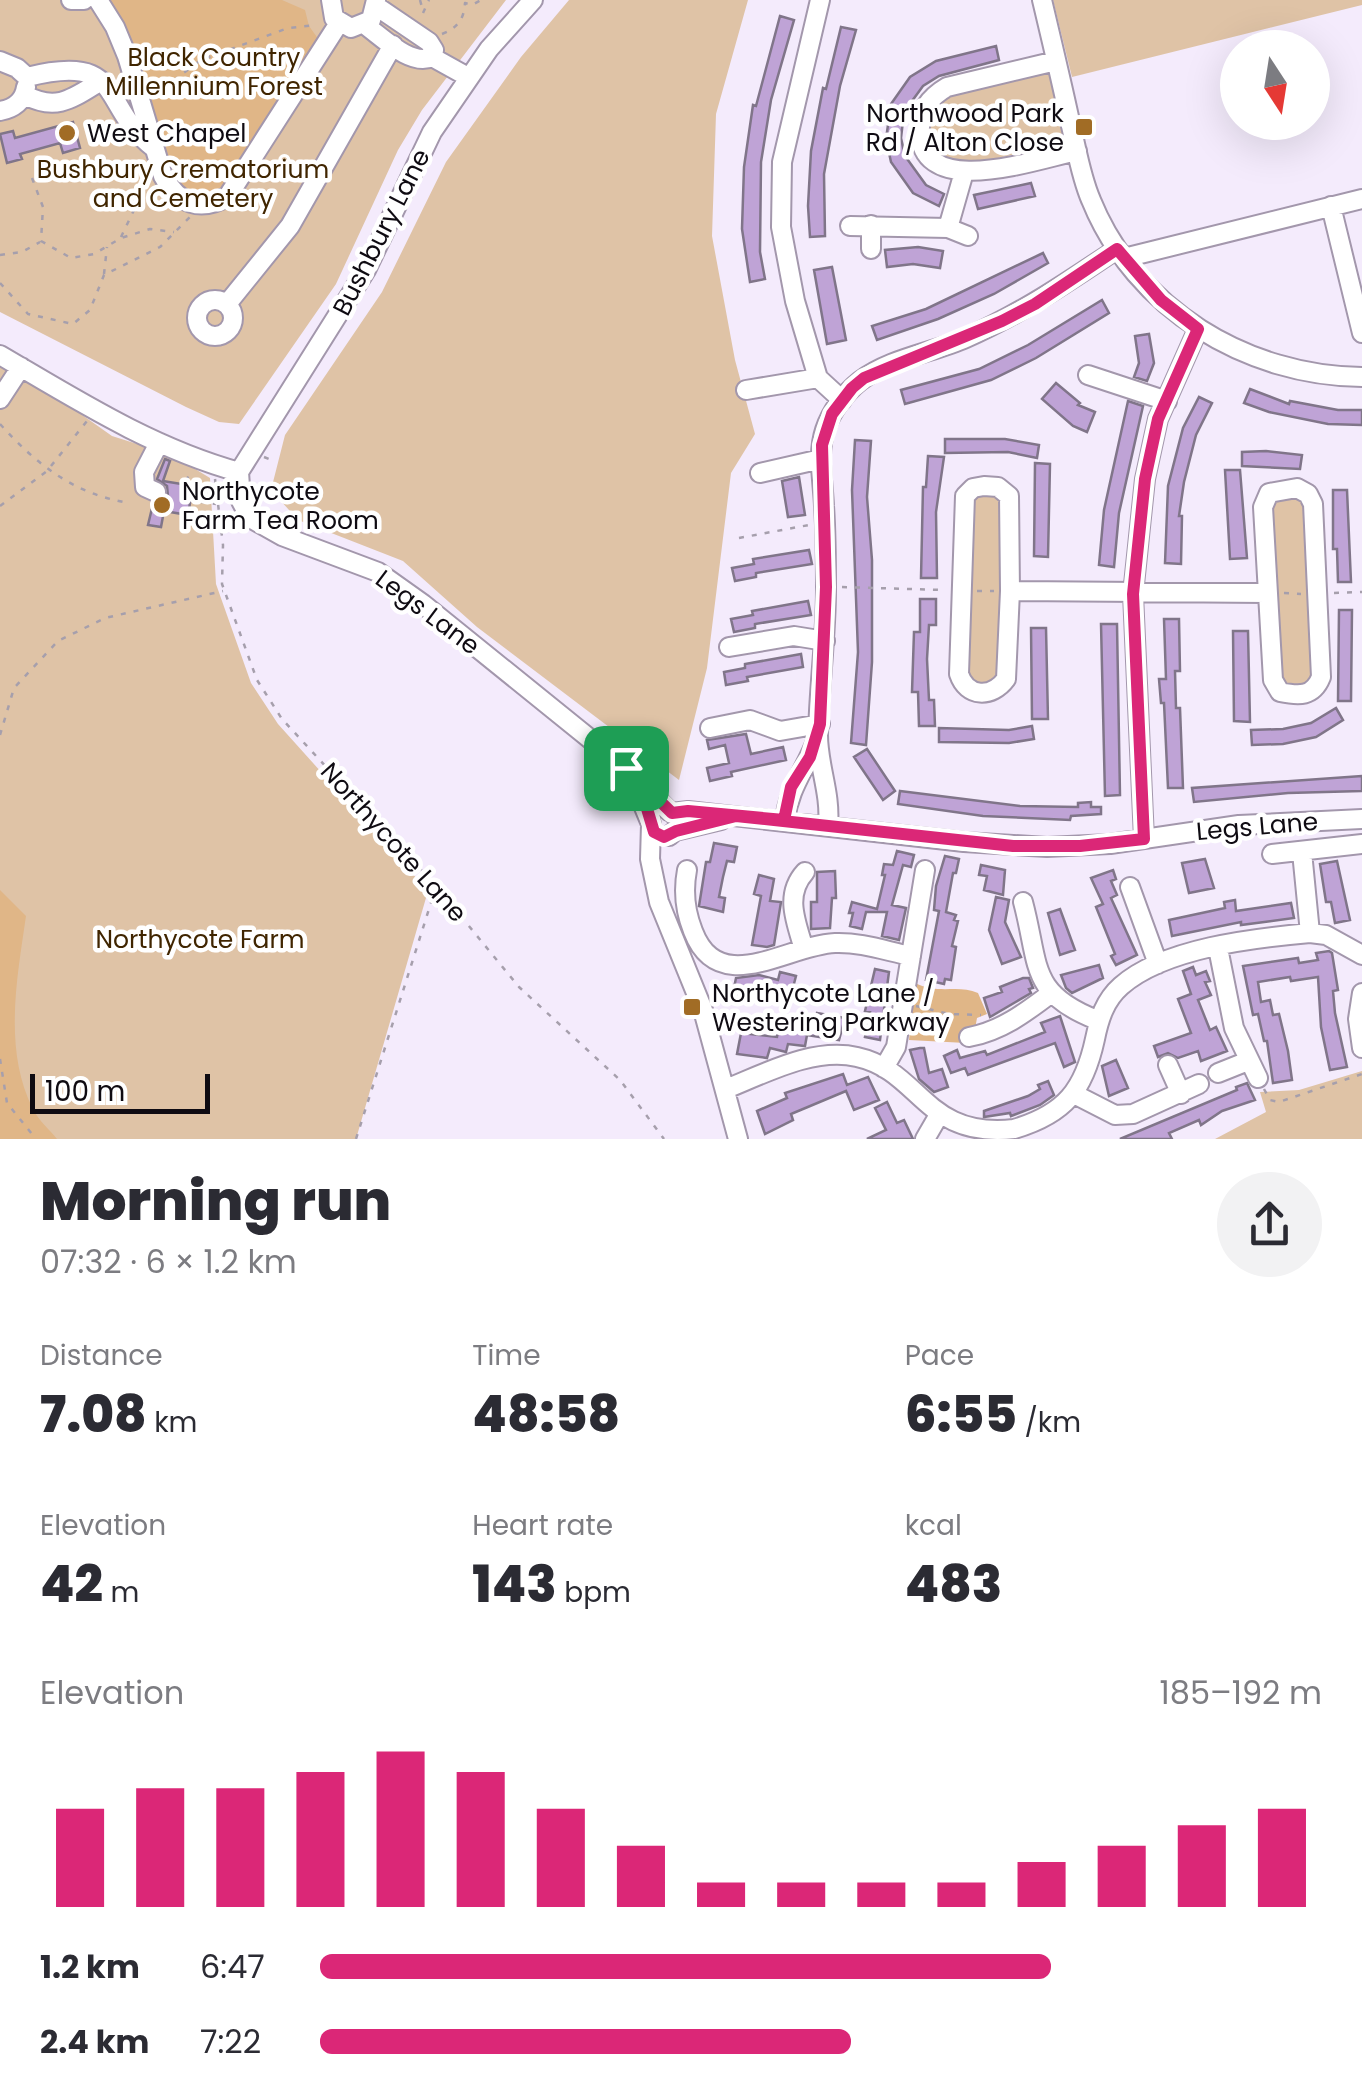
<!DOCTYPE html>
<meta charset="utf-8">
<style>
:root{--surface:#fff;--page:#f2f2f3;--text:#2b2b33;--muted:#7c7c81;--accent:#db2777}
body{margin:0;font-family:Poppins,sans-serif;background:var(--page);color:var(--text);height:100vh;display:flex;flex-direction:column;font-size:38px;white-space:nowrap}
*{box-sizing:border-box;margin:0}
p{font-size:32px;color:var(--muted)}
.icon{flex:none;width:55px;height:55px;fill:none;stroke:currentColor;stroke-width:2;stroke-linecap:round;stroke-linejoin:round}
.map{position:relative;height:1139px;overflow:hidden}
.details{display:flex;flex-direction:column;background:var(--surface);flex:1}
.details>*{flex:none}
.needle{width:65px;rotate:168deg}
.buttons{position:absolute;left:1220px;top:30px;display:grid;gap:20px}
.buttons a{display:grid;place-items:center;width:110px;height:110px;border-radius:50%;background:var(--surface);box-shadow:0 10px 40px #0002;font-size:50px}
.scale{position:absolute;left:30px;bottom:25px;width:180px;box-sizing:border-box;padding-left:10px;border:5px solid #0f0b12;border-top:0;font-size:28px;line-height:35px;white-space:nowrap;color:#0f0b12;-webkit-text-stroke:8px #fff;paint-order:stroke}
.pin{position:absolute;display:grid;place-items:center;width:85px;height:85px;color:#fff;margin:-42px;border-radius:20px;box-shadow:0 5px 15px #0006}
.round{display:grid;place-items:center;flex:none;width:105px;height:105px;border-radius:52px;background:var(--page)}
.overview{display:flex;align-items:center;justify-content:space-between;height:170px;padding:0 40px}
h1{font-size:55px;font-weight:800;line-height:75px}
.figures{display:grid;grid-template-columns:repeat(3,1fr);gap:15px;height:170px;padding:10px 40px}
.figures div{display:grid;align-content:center}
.figures b{font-size:50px;font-weight:800}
.figures small{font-size:28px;font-weight:400}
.figures p{font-size:28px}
.chart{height:280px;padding:20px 40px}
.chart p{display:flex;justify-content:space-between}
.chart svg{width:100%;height:180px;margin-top:10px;stroke:var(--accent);stroke-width:6}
ul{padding:0 40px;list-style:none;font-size:32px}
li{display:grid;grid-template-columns:160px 120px 1fr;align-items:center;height:75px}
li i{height:25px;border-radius:12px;background:var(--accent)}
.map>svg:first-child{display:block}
.green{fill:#dfc3a6}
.forest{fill:#e0b687}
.building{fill:#bfa3d6;stroke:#807589;stroke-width:2.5}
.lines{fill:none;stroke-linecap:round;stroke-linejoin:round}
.minor-casing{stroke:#a397ac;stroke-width:22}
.path{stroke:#a69fac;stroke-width:2.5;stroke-dasharray:5 8;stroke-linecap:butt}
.minor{stroke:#fff;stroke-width:18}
.route-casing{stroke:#fff;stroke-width:20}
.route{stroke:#db2777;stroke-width:12}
.poi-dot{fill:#a16c25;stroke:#fff;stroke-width:4}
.labels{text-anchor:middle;stroke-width:9;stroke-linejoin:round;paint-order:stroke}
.park-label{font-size:25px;fill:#402500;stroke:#fff}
.poi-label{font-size:25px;fill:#0f0b12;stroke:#fff;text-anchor:start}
.street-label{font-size:25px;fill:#0f0b12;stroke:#fff}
</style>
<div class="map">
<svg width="1362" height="1139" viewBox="0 0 1362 1139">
<rect width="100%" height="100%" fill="#f4ebfc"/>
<path class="green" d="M0,0H506L422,110L398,150L336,284L239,424L219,422L186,407L0,312Z
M569,0H748L716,114L712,236L735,360L755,434L731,473L707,668L679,780L477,627L403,561L298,520L271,490L285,435L382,292L446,162L521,57Z
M1053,0H1362V5L1072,77Z
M1050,68L1067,142L968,165L952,163L931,145C930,138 926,128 927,121C932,87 1022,75 1050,68Z
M0,357L112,436L172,455L210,478L216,584L251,683L278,724L428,891L356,1139H0Z
M975,493L996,494L1002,500L999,678L994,684L971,685L965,678L969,501Z
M1288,495L1302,498L1307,509L1315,679L1308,688H1286L1281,682L1269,507Z
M1362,1071V1139H1215L1266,1112L1260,1092L1299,1090Z"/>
<path class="forest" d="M107,0H282L305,10L309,26L319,40L226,191L194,198L179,190L168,168Z
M0,890L26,916C17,978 3,1050 33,1109C38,1120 50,1130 57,1139H0Z
M915,983C939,995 958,984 978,993L987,1014L977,1018L975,1029L966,1043L909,1040Z"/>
<path class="building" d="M780,16L794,20L771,100L761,162L760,252L765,279L750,282L742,229L744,167L753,105L756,106Z
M841,27L856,30L840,86L824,174L825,236L810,237L808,206L811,151L823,88L826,89Z
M996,46L999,60L939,76L923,86L904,112L901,138L905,156L926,185L944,194L939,206L913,193L891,162L886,139L891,104L910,77L936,61Z
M73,122L80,148L63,153L60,143L20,154L22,159L7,163L0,134L13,131L15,138Z
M1031,183L1035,196L978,209L974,195Z
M918,247L943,251L940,268L913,264L887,267L885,250Z
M1043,253L1048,263L994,294L938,319L877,340L872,326L926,309Z
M832,267L846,340L827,344L814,270Z
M1102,300L1109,313L1036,358L991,380L905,404L901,390L979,369L1028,345Z
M1149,334L1154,363L1147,381L1134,377L1139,363L1135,336Z
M1056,383L1080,403L1078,405L1095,412L1087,432L1073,426L1042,399Z
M1250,389L1289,404L1290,401L1338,410H1362V425L1328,424L1269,412L1244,403Z
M1199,397L1212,403L1196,435L1184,482L1179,516H1182L1181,564L1165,563L1168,486L1183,428Z
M1128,401L1143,406L1119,513L1114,567L1099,565L1104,510Z
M945,439H1005L1039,445L1037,458L1008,452L945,453Z
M855,440L871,441L867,497L872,560V662L866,745L851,743L858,652L852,490Z
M1266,451L1302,455L1300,469L1242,466V452Z
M928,456L944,457L936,512L937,578H921L923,487H926Z
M165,459L170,461L163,481L212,489L210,500L191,497L188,515L164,511L161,527L148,525L153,504L162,503L168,496L167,486L157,479Z
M1035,463L1050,464L1048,557L1034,556Z
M1225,470H1240L1247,558L1230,559Z
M799,477L805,515L788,517L782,481Z
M1333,490H1347L1351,582H1338L1337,549H1333Z
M809,550L812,564L756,573V577L735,581L732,568L754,564L753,559Z
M920,599H936V625H929L927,659L929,700H934L935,726H919L918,692H912L914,632H920Z
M808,601L811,615L755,624V628L734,632L731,619L753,615L752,611Z
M1339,610H1352L1351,701H1338Z
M1164,619H1179L1180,671H1175L1176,708H1180L1183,788H1168L1164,703H1161L1159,679H1166Z
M1101,624H1117L1120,795L1105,796Z
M1031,628H1046L1048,719H1032Z
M1233,631H1248L1250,722L1234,721Z
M801,654L803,667L747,677L748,681L726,685L724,672L745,668V664Z
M1336,708L1343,720L1316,737L1283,744L1252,745L1251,730L1283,729L1311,723Z
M1032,726L1034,739L1009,743L939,742V728L1009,730Z
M746,734L751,754L783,747L786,760L731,772L732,776L710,781L707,768L729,763L725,745L709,749L707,740Z
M867,749L895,791L883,800L854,757Z
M1362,776V791L1288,793L1194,802L1192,788Z
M900,791L1020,806L1078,807V803L1091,802V807H1101V814L1071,816L1070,820L983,816L898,804Z
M714,843L737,847L734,862L727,861L723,877L719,897L725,898L723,912L699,906L706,862H710Z
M897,851L914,855L911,867L903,865L892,905L906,908L899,940L882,936L887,912H866L862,929L850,926L853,913H849L852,902L877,909L885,875H882L884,864L893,865Z
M945,856L959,859L956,873H953L946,912L956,915L954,920L958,921L952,946L956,947L951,980L945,979L944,984L926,980L939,911L934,910L936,886Z
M1205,859L1214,888L1189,893L1182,863Z
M1337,861L1350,920L1335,923L1331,902H1326L1320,864Z
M981,865L1005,870L1003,895L984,890L987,876L979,875Z
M1113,870L1116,879L1111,881L1117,895L1111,898L1137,955L1116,965L1111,956L1115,954L1096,907L1103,904L1091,878Z
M835,871L836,898H832L830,928L811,929V902H817V872Z
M759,875L774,879L770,901L781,902L774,945L767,947L752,945L761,896L754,894Z
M996,897L1009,900L1005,922L1021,957L1002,964L989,930Z
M1235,900L1236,911L1291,903L1294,918L1241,925V922L1172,936L1169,920L1225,908L1224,902Z
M1060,909L1075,950L1060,955L1048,913Z
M1329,951L1332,953L1338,990L1333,991L1335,1013L1347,1067L1330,1070L1321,1027L1318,977L1291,981L1290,977L1258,982L1261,1002L1270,1000L1273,1015L1279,1014L1288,1051L1292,1080L1273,1083L1267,1041H1264L1258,1014L1253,1015L1243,966L1298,958L1299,963L1318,960L1316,953Z
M1099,965L1103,978L1072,993L1066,988L1061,975Z
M1193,967L1196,975L1206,971L1210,981L1205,982L1211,995L1198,1000L1210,1030L1216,1027L1227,1051L1201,1061L1198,1051L1178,1058L1168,1053L1158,1057L1154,1046L1191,1033L1178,999L1191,994L1183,971Z
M875,969L889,972L880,1040L865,1037L870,1012L865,1011Z
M780,972L796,976L790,999L770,994L769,1000L740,994L732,997L736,978L759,975L778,980Z
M1023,978H1029L1033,988L1029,989L1031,993L990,1017L984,998L1002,992L1000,987Z
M817,1013L845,1018L839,1040L807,1035L805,1046L788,1044L786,1052L770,1048L767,1058L737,1054L741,1033L777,1037L779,1025L795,1029L797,1023L814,1026Z
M1060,1016L1075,1062L1064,1067L1055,1043L968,1075L965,1068L951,1073L944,1056L957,1050L960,1058L985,1051L987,1055L1045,1032L1041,1023Z
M920,1048H924L929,1073L942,1069L948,1087L934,1092L919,1079L910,1050Z
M1116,1060L1128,1088L1109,1096L1102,1066Z
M843,1074L847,1085L868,1077L879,1100L854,1110L846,1091L791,1114L793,1120L765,1134L757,1111L787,1098L785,1093Z
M1048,1081L1054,1095L1040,1105L1011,1116L1010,1113L984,1117V1111L1028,1096L1040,1089L1038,1085Z
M1247,1083L1255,1100L1222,1111L1201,1125L1199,1120L1169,1133L1172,1139H1120L1237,1090L1236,1087Z
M887,1102L897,1123L904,1120L913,1139H867L886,1130L875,1108Z"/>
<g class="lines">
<defs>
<path id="minor" d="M71,0H84
M98,0L115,27L127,56L163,176C179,204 200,213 228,196L339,23
M331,0L334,18L351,28L371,20L376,0
M533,0L489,49L432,132L366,270L239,472L241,501L250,518L282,536L378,572L423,604L626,768L669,811
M820,0L782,162L781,227L795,301L818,378L842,400
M1042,0C1052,42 1062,84 1071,126C1077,151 1081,177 1091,200C1135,309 1247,376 1362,377
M376,6L429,42L434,50L432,57
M365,25C382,37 411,67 432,57L468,77
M0,61L17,68L27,77C127,52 98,106 154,148
M1056,61L947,87C930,97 919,110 920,131C921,201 1037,159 1077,151
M25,95C57,112 73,98 101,81
M0,111C13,109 24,101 26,87
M1331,206L1362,333
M850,226L948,228L968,236
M948,228L964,172
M871,249V225
M1124,258L1362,199
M197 318a18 18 0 1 1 36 0a18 18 0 1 1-36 0Z
M227,304L290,226L393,45
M0,355C77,400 152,448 239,472
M1088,375L1167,401
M746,390L818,378
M0,399L21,367
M760,473L821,459
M984,486L998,487L1009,496L1010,591L1006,679C992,698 967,698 959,674L965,496L973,488Z
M1297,488L1308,494L1313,504L1321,677C1313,697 1299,696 1280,692L1273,680L1263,507L1269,493Z
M156,492L145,487L144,472L159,443
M1010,591L1266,593
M729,647L794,636L825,641
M710,728L750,720L780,731L820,724
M634,783L651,824L650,859L659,902L703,1010L738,1139
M672,813L688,811L964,842L1047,847L1110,844L1239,825L1362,819
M785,820C789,787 806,769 817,739
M828,825C831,793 818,766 818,735C819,687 826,638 826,590C826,562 826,534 824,506C823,481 817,454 825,430C831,411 845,393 860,381C890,358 932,353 966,338C1020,314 1068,282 1117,249
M669,836L675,831L721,820
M1144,839L1133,594L1145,479L1158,419L1198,329
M1302,852L1310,933
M1272,854L1362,844
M687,870C683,891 685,911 693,931C719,999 787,945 835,943C861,942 886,951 911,956
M1130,887L1158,964
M1023,902C1040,965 1028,993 1097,1020
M1218,948L1234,1028L1258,1078
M804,949C796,922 784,895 805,872
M1362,993L1358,1019L1362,1048
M969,1037C1001,1031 1025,1013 1050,994
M1168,1065L1181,1094
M884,1068L896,1047L925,870
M1218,1073L1248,1061
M726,1089C766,1073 814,1047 857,1057C921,1071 924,1139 1014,1129C1065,1114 1084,1090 1095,1039C1099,1019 1105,1000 1121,986C1164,948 1254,938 1310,933L1326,935L1362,955
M1074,1094L1115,1115L1133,1114L1199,1084
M925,1139L936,1120"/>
</defs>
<use href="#minor" class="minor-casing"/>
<path class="path" d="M420,0L423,11
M423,13L429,0
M442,34C457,28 464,20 465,3L472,5L481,0
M153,96L201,60L288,28L317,25
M32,178L43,207L41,241L71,258L94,254L121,238L150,229L174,232
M121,237L134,210
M0,255L22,252L40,242
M104,274L107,247
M0,283L28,314L73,324L90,310L104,275L160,247L190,217
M0,424C37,465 74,494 129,503
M264,457L276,462
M215,479L223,545L222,584L257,680L282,719L436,886L519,987L620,1080L664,1139
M186,481L190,473
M187,500L216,504
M0,506L47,471L87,421
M220,527L235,519
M739,538L809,525
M842,587L944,590
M977,591H994
M1284,593L1301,594
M1334,593L1362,592
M0,735L14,688L58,641L105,618L223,591
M916,1006L949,1014L981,1015
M0,1059L7,1103L36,1139
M1264,1089L1270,1100L1279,1102L1362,1074
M356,1139L436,887"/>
<use href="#minor" class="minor"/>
</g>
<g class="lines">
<defs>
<path id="route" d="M626,768L672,813L688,811L784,820L791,787L810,757L820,724L826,587L822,445L832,414L852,388L864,378L1002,321L1035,304L1117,249L1161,300L1198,329L1158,419L1145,479L1133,594L1144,839L1080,846H1013L736,816L676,831L664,837L654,832L645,802L626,768"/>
</defs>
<use href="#route" class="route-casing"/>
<use href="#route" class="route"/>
</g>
<g class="poi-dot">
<rect x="1074" y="117" width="20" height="20" rx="5"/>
<circle cx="67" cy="133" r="10"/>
<circle cx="162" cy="505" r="10"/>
<rect x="682" y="997" width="20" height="20" rx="5"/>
</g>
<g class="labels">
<g class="park-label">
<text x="214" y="66">Black Country<tspan x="214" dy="29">Millennium Forest</tspan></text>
<text x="183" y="178">Bushbury Crematorium<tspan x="183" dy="29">and Cemetery</tspan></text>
<text x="200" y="948">Northycote Farm</text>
</g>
<g class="poi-label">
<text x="1064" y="122" text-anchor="end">Northwood Park<tspan x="1064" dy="29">Rd / Alton Close</tspan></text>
<text x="87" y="142">West Chapel</text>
<text x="182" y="500">Northycote<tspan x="182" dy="29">Farm Tea Room</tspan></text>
<text x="712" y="1002">Northycote Lane /<tspan x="712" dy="29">Westering Parkway</tspan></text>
</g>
<g class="street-label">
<text transform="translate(381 232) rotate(-63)" y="9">Bushbury Lane</text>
<text transform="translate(428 612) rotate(37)" y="9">Legs Lane</text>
<text transform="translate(1257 826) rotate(-5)" y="9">Legs Lane</text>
<text transform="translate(394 842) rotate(48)" y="9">Northycote Lane</text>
</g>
</g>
</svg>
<div class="buttons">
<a><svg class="needle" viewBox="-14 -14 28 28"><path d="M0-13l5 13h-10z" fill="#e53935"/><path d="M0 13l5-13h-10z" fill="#7c7c81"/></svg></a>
</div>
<div class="scale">100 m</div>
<div class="pin" style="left:626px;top:768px;background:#1e9e55"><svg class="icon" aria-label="arrive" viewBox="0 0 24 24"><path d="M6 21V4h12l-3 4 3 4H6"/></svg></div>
</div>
<section class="details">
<div class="overview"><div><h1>Morning run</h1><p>07:32 · 6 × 1.2 km</p></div><a class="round"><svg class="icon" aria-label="share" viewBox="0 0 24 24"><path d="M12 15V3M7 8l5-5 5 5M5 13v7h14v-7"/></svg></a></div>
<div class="figures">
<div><p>Distance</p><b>7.08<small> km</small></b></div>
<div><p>Time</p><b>48:58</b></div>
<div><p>Pace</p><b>6:55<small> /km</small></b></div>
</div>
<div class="figures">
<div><p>Elevation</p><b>42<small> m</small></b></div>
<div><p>Heart rate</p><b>143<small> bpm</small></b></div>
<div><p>kcal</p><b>483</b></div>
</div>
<div class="chart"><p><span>Elevation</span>185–192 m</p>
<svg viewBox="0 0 160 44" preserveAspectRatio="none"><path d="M5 44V20M15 44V15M25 44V15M35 44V11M45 44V6M55 44V11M65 44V20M75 44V29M85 44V38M95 44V38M105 44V38M115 44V38M125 44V33M135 44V29M145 44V24M155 44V20"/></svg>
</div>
<ul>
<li><b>1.2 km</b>6:47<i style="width:73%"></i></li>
<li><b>2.4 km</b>7:22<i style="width:53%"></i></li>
</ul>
</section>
